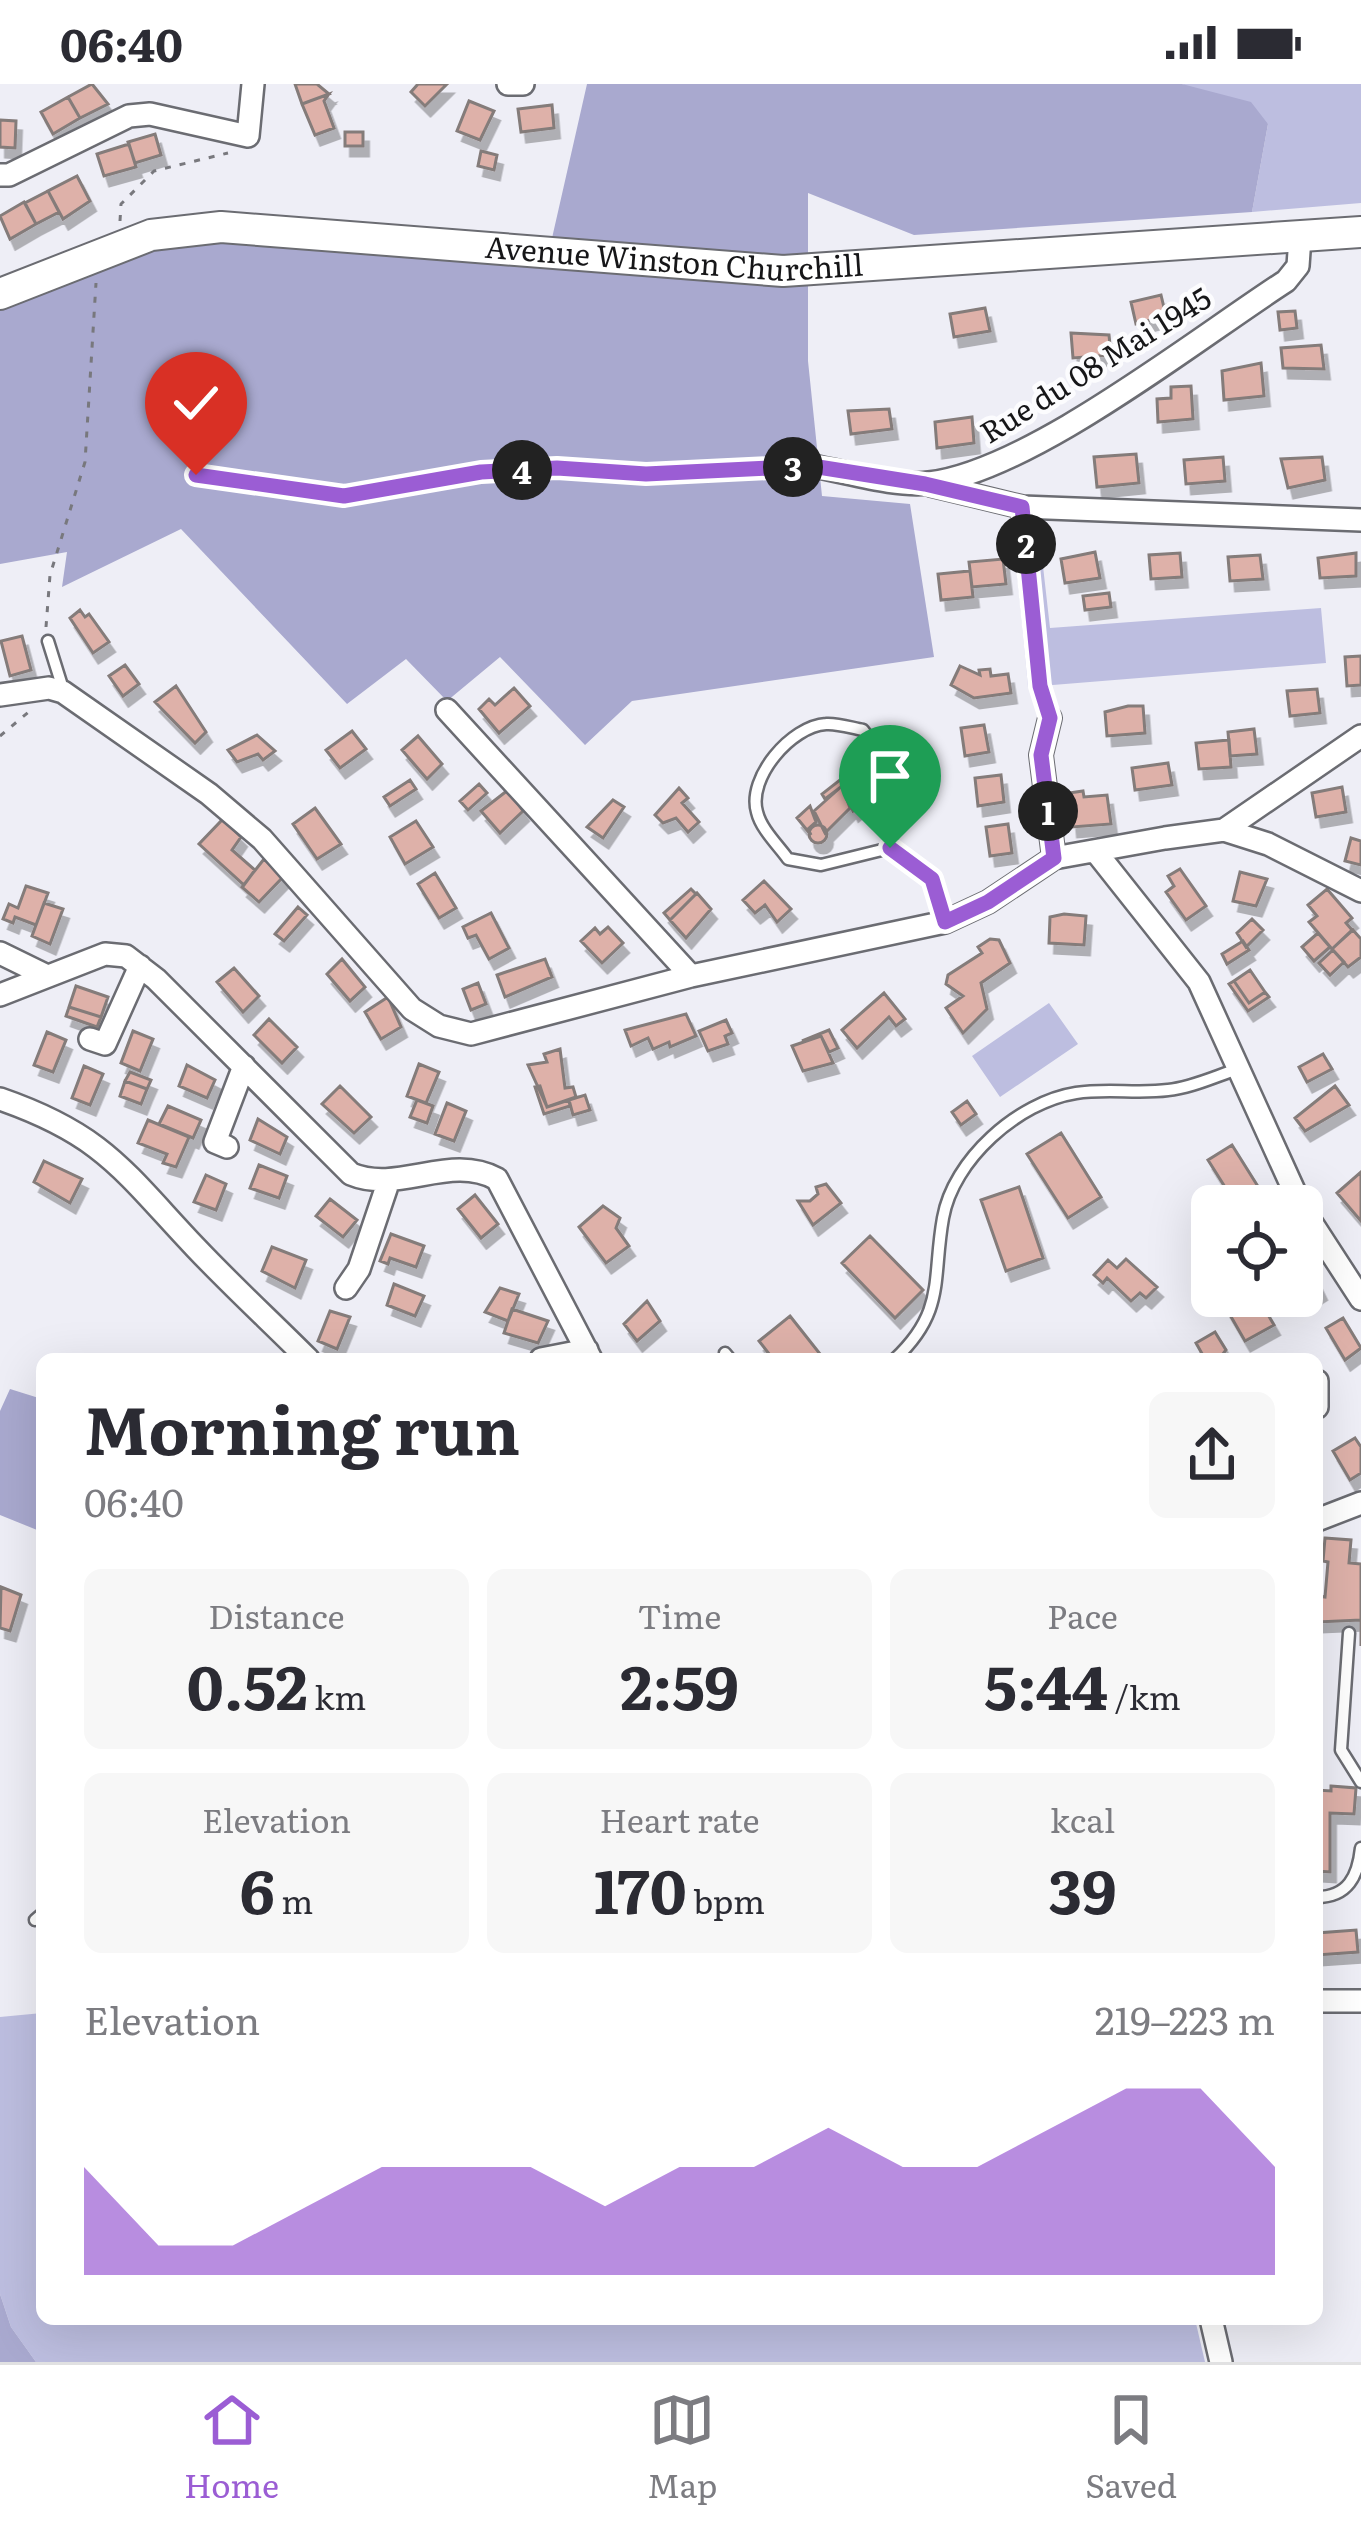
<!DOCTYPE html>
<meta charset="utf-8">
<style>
:root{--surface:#fff;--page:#f7f7f7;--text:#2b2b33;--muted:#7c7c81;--line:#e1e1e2;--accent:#9b5dd4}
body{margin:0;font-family:Literata,serif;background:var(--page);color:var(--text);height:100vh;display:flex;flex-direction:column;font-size:45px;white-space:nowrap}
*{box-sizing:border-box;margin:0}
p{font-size:39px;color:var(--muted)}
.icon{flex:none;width:66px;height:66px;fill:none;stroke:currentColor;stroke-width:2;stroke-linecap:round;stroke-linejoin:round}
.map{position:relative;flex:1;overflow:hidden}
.details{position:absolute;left:36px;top:1269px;width:1287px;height:972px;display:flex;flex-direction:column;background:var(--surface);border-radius:18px;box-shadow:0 12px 48px #0002}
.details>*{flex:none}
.fabs{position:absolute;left:1191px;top:1101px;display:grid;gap:24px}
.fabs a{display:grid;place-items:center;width:132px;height:132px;border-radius:18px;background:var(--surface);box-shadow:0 12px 48px #0002;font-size:60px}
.pin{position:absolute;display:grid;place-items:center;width:102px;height:102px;color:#fff;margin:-123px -51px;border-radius:50% 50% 50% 0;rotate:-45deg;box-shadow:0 0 12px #0007}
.pin .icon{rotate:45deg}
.km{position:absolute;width:60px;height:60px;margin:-30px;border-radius:50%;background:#222;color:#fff;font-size:33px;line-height:60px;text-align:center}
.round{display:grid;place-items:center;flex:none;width:126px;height:126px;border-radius:18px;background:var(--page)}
.headline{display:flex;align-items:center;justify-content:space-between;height:204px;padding:0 48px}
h1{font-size:66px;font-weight:700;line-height:90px}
.metrics{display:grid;grid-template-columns:repeat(3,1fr);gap:18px;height:204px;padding:12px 48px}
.metrics div{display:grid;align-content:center;border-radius:18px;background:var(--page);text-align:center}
.metrics b{font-size:60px;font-weight:700}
.metrics small{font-size:33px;font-weight:400}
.metrics p{font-size:33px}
.chart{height:336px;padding:24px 48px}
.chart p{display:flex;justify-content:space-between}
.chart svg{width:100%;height:216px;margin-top:12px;fill:var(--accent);opacity:.7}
.status{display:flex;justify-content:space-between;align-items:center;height:84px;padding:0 60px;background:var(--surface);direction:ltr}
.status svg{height:33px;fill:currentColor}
.menu{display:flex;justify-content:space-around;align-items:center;height:168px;border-top:3px solid var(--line);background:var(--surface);font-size:33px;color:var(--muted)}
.menu a{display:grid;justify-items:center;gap:6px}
.menu .current{color:var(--accent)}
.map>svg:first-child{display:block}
.green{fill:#bdbee0}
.forest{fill:#a9a9cf}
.building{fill:#deb1a9;stroke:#847b7a;stroke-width:3;filter:url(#shadow)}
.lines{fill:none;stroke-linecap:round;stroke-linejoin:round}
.lane-casing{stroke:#6b6c72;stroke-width:15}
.street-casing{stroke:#6b6c72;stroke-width:26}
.secondary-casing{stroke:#6b6c72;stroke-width:34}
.path{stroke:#78787d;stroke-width:3;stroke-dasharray:6 9;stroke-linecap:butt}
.lane{stroke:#fff;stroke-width:10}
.street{stroke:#fff;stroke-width:21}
.secondary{stroke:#fff;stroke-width:30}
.route-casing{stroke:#fff;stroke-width:24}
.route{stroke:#9b5dd4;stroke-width:15}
.labels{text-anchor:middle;stroke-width:9;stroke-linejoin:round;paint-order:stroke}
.street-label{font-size:30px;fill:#161618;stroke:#fcfcfe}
</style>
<div class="status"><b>06:40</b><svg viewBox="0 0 49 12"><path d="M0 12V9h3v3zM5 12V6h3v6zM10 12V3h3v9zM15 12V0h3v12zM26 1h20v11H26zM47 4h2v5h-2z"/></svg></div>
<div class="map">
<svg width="1361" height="2278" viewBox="0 0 1361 2278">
<defs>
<filter id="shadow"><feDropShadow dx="5.5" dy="10" stdDeviation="0" flood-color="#0004"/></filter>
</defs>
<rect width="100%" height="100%" fill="#eeeef6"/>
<path class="green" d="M1182,0H1361V119L1252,128L1268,40Z
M1012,437L1038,438L1050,544L1321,524L1326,579L1028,603Z
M1049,919L1078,960L1000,1013L972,972Z
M42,1929V2235H1195L1205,2278H36L11,2243L0,2210V1933Z"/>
<path class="forest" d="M587,0H1182L1251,18L1268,40L1252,128L914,151L808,109V277L822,412L910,420L934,573L632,617L585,661L500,573L447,617L406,575L347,620L181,445L62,503L67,468L0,480V221L180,156L340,163L545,185Z
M10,1305L42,1315V1448L0,1431V1327Z
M0,2210L11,2243L36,2278H0Z"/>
<path class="building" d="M92,0L108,20L80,34L68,13Z
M295,0H317L329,10L302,20Z
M418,0H447L425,22L411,8Z
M329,10L324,17L334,44L315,51L302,20Z
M68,13L80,34L53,50L41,28Z
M469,17L494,27L480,56L457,47Z
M552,21L554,44L521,48L518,25Z
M0,36L16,37L15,64L0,63Z
M345,48H363V62H345Z
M155,50L161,71L135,79L128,58Z
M129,60L136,83L104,92L97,70Z
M481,67L497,71L494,86L478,82Z
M77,92L90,117L63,135L48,107Z
M48,107L59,128L36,140L25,119Z
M24,118L36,140L10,155L0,132Z
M1161,211L1166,232L1136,240L1131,218Z
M985,224L990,247L954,253L950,230Z
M1295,227L1297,244L1280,246L1278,228Z
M1071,249L1109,251L1111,271L1073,274Z
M1321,261L1324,285L1283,284L1281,264Z
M1261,279L1264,312L1224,316L1222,287Z
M1191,302L1193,335L1158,338L1157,315L1171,314V303Z
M889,325L892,345L851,350L848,327Z
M972,333L974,359L937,364L935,338Z
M1136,370L1139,399L1097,403L1094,373Z
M1223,373L1225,397L1186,400L1184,376Z
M1322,373L1325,396L1288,404L1281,375Z
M1095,468L1100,494L1065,499L1061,475Z
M1180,469L1182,493L1151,495L1149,471Z
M1356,469V492L1320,494L1318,474Z
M1260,471L1263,495L1230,497L1228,473Z
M1003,475L1006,500L972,503L969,478Z
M970,487L973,513L941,516L938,490Z
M1109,509L1111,523L1085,526L1083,512Z
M80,526L85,533L89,530L109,558L93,569L70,534Z
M22,552L31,586L10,592L1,557Z
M1361,572V601L1347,602L1345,573Z
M125,581L139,600L123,612L109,592Z
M960,582L980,591L979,586L990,585L991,592L1008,590L1011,609L974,614L951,601Z
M176,602L206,648L195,659L155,618Z
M514,604L530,622L499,649L479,625L489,615L495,621Z
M1317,605L1320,629L1290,632L1287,607Z
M1128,622H1143L1145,649L1107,652L1105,628Z
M984,641L989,668L965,672L961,644Z
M1254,645L1257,670L1230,672L1228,648Z
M352,647L366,665L340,684L326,666Z
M257,651L275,667L263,676L258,670L237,678L228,666Z
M418,652L442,680L427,695L402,666Z
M1229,656L1231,683L1199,685L1196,659Z
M1168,679L1172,701L1135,706L1132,684Z
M1001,691L1004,718L978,722L975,694Z
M845,692L865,717L853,727L842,702L825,715L822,710Z
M410,696L416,705L390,722L384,713Z
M479,700L487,709L468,726L460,717Z
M842,702L850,724L825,749L814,727Z
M1342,703L1346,728L1316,733L1312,709Z
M679,704L688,714L682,719L699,738L688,748L676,734L663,739L655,731Z
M508,706L523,727L500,749L481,727Z
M1083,707L1084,713L1107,711L1111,740L1072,743L1069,709Z
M613,716L624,723L603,754L587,743Z
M810,722L816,738L808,745L811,751L797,734Z
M315,724L341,760L317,775L293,740Z
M223,735L241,753L232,766L255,786L244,801L199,760Z
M416,737L433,763L405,780L390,753Z
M1008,740L1012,769L990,772L986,743Z
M809 750a9 9 0 1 1 18 0a9 9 0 1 1-18 0Z
M1351,754L1361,757V781L1345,777Z
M264,775L283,793L259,818L242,803Z
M1180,785L1206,822L1186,836L1166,808L1174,802L1168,792Z
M1240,788L1267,795L1256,822L1233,817Z
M435,789L456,824L439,834L418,800Z
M764,797L791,825L777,838L765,821L755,829L743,816Z
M26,802L48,809L36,841L15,833L13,839L3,835L9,820L18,824Z
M691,805L696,810L670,836L664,829Z
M1327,805L1352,834L1346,839L1352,846L1332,865L1309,838L1317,832L1308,821Z
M697,809L711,825L686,854L670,836Z
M44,819L63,825L50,860L32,852Z
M298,823L307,831L284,857L275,850Z
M491,829L509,864L489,875L476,851L468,854L463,843Z
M1064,830L1086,832L1084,861L1049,859L1050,833Z
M1252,835L1263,846L1246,863L1237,849Z
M608,843L623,859L602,879L581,857L595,844L600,850Z
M1353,846L1361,855V873L1348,883L1332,865Z
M1318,849L1330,863L1314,877L1302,863Z
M990,855L999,856L1010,879L981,899L987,925L963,949L946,924L963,912L946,900L948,891L982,869L978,863Z
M1243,857L1249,866L1227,880L1222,870Z
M1333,866L1344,878L1330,891L1319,879Z
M342,875L365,903L350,917L327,890Z
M545,875L552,893L505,913L497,891Z
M234,884L259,912L243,928L217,898Z
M1250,886L1265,908L1249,919L1234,897Z
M1234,897L1249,919L1265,908L1269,913L1248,927L1229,900Z
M478,899L486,920L471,926L463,905Z
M76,902L108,913L101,933L69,923Z
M884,909L905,935L896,942L889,933L857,964L842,946Z
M388,913L401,943L381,955L365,928Z
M69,923L101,933L97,943L66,932Z
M686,930L696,952L670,963L669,958L653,965L648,954L631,962L625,946Z
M269,935L297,963L282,979L254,951Z
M726,936L732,949L725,952L728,960L708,967L699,947Z
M829,946L838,964L829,968L821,952L802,957Z
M133,947L153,955L140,987L121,979Z
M47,948L66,956L53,988L34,981Z
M821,952L833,979L803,987L792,962Z
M560,965L565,1004L573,1003L576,1013L547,1023L528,981L547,978L544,970Z
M1323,970L1332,985L1307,998L1299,983Z
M419,980L439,988L426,1019L407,1012Z
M187,981L215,996L207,1014L179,1002Z
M84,982L103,990L90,1021L72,1014Z
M130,988L151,996L147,1005L125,997Z
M125,997L147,1005L141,1020L120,1012Z
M340,1002L371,1033L354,1049L322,1020Z
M540,1002L547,1023L569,1016L570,1022L544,1030L535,1003Z
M1335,1002L1349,1021L1305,1047L1295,1034Z
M585,1011L590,1026L573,1031L569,1016Z
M417,1016L433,1022L427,1039L410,1033Z
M967,1017L976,1030L961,1041L952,1028Z
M447,1019L466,1027L454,1057L435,1050Z
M168,1022L201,1036L193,1054L159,1040Z
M258,1035L287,1053L280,1070L250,1056Z
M148,1036L189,1053L176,1083L163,1079L167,1070L138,1059Z
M1061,1049L1101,1113L1068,1134L1027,1070Z
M1232,1061L1269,1120L1266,1122H1237L1208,1076Z
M44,1077L82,1095L70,1119L34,1098Z
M259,1081L287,1092L279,1114L250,1104Z
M1361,1088V1137L1337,1109Z
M206,1091L226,1100L216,1126L194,1118Z
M826,1100L841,1119L813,1141L798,1117H810L818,1110L816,1103Z
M1019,1103L1043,1174L1006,1187L981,1116Z
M475,1111L498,1140L481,1154L458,1125Z
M330,1115L357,1136L343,1153L316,1132Z
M603,1122L620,1134L616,1144L629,1162L606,1179L579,1143Z
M391,1150L424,1162L416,1183L390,1174L388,1180L380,1177Z
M870,1152L923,1206L895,1234L842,1179Z
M272,1163L306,1176L295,1204L262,1187Z
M1304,1171L1321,1206L1307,1215L1302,1207Z
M1126,1175L1157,1203L1146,1214L1140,1209L1131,1217L1107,1194L1103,1199L1094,1191L1108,1176L1117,1184Z
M394,1200L424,1212L415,1232L387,1221Z
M500,1204L519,1210L508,1237L485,1228Z
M1240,1216L1245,1225L1260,1217L1274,1241L1245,1257L1226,1224Z
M647,1217L660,1237L637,1257L624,1240Z
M512,1225L548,1237L538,1259L504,1249Z
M330,1227L350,1233L337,1265L318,1257Z
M790,1232L824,1275H773L759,1257Z
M1343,1234L1361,1264L1345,1276L1326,1244Z
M1215,1248L1226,1266L1219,1275H1205L1196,1259Z
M1355,1354L1361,1363V1389L1350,1396L1333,1367Z
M1325,1454L1351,1456L1349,1479L1361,1480V1562V1536L1317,1538V1512L1325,1513L1328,1478L1323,1477Z
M1,1503L21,1511L10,1547L0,1544Z
M1331,1702L1356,1704L1354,1730L1330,1729V1788L1317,1787V1706L1331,1707Z
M1356,1846L1358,1868L1317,1871V1849Z"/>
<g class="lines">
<defs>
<path id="lane" d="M48,557L63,605
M890,764C899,710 896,689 863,646C852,644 837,639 826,640C791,642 747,694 757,728C761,745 778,761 788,775L821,781L890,764L931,795L945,838
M725,1269L730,1275
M895,1275C946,1227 932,1195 943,1134C953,1076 1018,1018 1076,1009C1106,1004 1138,1010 1168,1006C1191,1004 1216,992 1238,985
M1349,1549L1341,1666L1361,1698
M1317,1813C1348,1813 1358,1792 1361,1764
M35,1836L42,1830"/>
<path id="street" d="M508,0H523
M0,91H9L129,32L150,30L248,52L253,0
M812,382C848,388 894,403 929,399C1030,387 1196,255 1286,197L1298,182L1300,153
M931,401L1022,423L1361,436
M0,611L49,604L63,608L209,710L262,755L412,925L439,942L471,950L691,892L945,838L988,818L1054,774L1165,754L1224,746L1268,760L1361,807
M447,626L691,892
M1050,634L1041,671L1054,774
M1224,746L1361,652
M1096,768L1199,898L1301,1122
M0,869L47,892
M0,911L105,870L126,872L156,895L351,1090C399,1110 450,1069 497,1095L591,1275
M90,955L105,960L140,882
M0,1015C104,1051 124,1088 196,1164C232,1202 271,1238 308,1275
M227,1063L215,1058L244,982
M1302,1124L1361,1215
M346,1204L359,1185L389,1096
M541,1275L587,1266
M1317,1297V1323
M1317,1436L1361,1419
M1317,1917H1361
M1211,2235L1221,2278"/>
<g id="secondary">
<path id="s1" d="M0,210L151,151L221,143L783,187L1361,148"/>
</g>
</defs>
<use href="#lane" class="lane-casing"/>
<use href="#street" class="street-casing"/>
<use href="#secondary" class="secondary-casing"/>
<path class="path" d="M120,137L121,120L154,87L228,69
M197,391L343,412L480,389L557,384L646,390L792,383
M1024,442L1045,617
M46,543L50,491L85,378L96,199
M0,652L31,626"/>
<use href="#lane" class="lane"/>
<use href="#street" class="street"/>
<use href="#secondary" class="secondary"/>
</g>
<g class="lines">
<defs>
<path id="route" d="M196,391L344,412L481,388L557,384L646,390L812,382L925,400L1022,423L1040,602L1050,634L1041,671L1054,774L988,818L945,838L932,795L890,764"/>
</defs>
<use href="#route" class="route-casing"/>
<use href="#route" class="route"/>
</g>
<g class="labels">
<g class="street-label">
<text dy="10" stroke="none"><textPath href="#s1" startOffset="687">Avenue Winston Churchill</textPath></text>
<text transform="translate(1096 282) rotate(-32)" y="10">Rue du 08 Mai 1945</text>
</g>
</g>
</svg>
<div class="fabs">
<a><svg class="icon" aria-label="locate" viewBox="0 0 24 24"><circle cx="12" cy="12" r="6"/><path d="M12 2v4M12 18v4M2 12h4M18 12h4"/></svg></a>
</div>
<div class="pin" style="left:890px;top:764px;background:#1e9e55"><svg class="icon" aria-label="arrive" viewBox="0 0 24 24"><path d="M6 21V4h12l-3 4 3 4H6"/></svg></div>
<div class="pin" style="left:196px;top:391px;background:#d93025"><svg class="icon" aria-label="check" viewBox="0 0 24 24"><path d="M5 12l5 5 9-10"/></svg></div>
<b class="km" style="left:1048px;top:727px">1</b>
<b class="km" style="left:1026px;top:460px">2</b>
<b class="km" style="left:793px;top:383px">3</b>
<b class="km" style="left:522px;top:386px">4</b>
<section class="details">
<div class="headline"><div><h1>Morning run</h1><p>06:40</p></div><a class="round"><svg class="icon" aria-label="share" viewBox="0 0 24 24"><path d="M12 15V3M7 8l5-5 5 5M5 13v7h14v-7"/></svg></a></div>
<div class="metrics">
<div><p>Distance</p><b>0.52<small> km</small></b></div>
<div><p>Time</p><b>2:59</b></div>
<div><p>Pace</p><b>5:44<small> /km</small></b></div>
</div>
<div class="metrics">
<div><p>Elevation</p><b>6<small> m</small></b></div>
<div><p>Heart rate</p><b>170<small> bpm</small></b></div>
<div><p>kcal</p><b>39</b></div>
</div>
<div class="chart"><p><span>Elevation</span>219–223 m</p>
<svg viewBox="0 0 160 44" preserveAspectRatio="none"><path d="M0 44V22L10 38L20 38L30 30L40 22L50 22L60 22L70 30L80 22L90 22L100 14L110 22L120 22L130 14L140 6L150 6L160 22V44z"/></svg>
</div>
</section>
</div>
<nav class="menu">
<a class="current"><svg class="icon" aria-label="home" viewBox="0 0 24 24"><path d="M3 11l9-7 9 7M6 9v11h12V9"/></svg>Home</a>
<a><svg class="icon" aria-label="map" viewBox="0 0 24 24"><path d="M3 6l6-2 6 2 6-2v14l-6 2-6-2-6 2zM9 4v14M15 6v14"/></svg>Map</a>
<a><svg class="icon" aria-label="saved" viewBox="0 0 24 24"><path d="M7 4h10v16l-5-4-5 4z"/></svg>Saved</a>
</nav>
